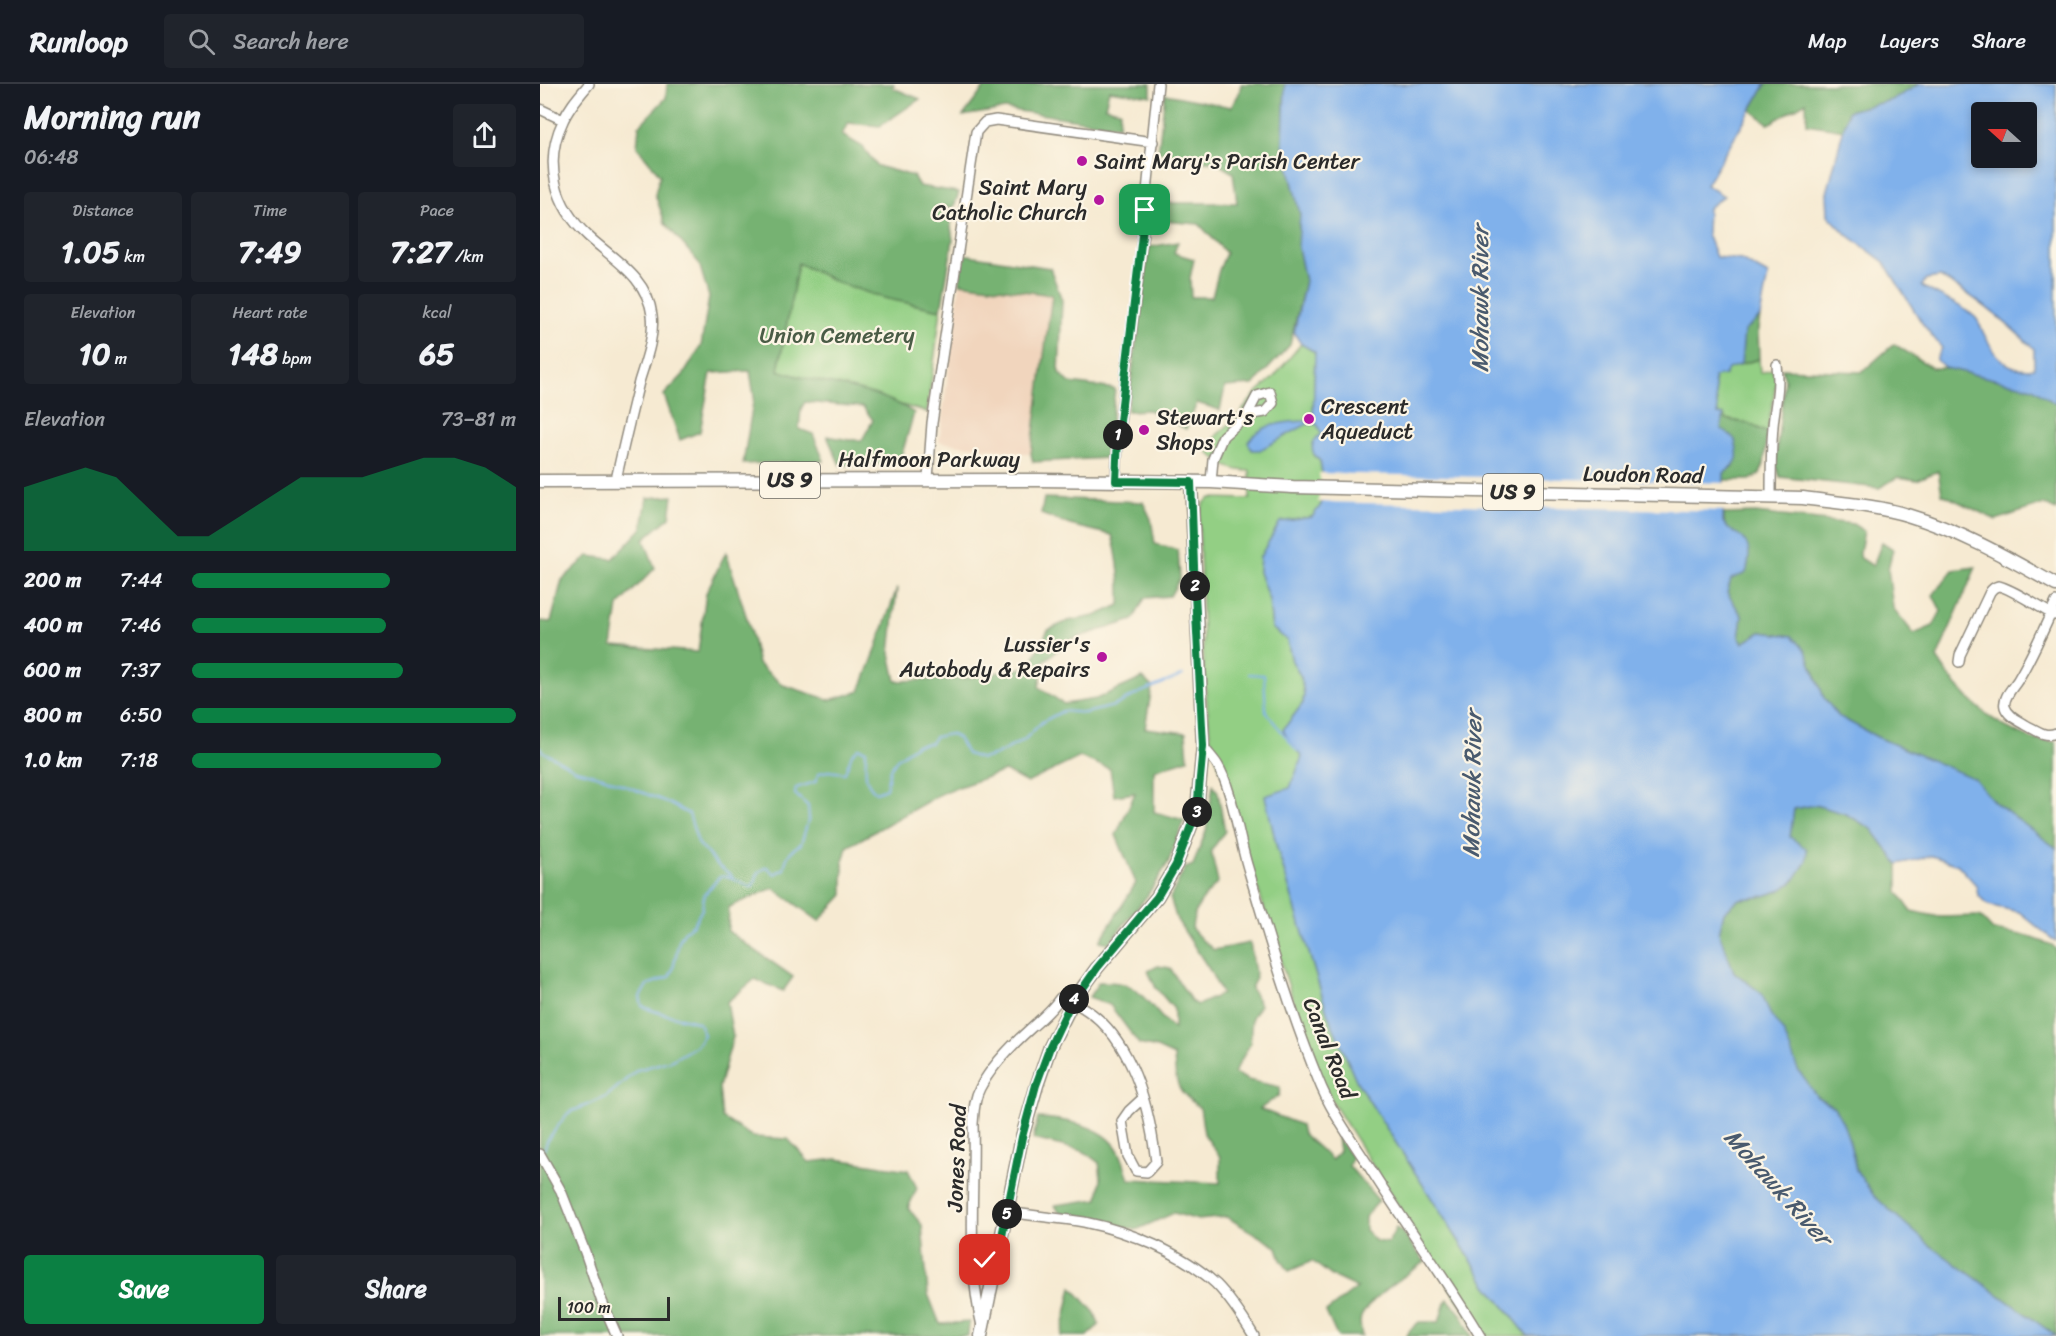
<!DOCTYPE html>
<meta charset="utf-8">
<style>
:root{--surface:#171b24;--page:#20242c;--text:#f1f3f6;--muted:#9ea1a6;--line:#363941;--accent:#0b8043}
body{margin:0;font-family:Sriracha,sans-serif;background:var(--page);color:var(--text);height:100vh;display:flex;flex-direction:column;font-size:22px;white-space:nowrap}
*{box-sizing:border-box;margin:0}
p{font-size:20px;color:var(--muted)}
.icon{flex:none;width:33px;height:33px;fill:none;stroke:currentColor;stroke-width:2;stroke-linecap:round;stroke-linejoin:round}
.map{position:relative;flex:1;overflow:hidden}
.sheet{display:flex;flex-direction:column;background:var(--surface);width:540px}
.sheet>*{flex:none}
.needle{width:39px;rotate:291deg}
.tools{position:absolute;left:1431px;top:18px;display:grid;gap:12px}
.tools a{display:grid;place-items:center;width:66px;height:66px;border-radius:6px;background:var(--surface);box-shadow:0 3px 9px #0003;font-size:30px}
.scale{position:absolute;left:18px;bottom:15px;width:112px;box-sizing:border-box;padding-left:6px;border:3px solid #2b2b2b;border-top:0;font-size:16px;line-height:21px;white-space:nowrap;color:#2b2b2b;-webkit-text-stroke:4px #fcf5e5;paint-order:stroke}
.pin{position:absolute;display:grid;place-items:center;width:51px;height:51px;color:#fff;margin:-26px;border-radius:12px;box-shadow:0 3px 9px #0006}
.km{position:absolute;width:30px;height:30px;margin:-15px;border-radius:50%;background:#222;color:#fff;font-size:16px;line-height:30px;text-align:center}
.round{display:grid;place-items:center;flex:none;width:63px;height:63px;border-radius:6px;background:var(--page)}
.head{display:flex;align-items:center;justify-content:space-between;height:102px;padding:0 24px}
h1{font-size:33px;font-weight:700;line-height:45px}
.metrics{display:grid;grid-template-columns:repeat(3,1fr);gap:9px;height:102px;padding:6px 24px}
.metrics div{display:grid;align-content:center;border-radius:6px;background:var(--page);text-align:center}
.metrics b{font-size:30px;font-weight:700}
.metrics small{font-size:16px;font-weight:400}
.metrics p{font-size:16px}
.chart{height:168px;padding:12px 24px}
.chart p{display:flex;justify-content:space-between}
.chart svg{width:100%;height:108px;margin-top:6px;fill:var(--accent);opacity:.7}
.button{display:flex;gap:12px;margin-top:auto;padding:12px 24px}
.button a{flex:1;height:69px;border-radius:6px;background:var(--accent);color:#fff;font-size:24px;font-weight:700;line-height:69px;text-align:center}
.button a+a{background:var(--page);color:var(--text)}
ul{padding:0 24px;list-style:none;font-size:20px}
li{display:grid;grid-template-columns:96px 72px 1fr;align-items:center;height:45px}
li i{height:15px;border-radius:8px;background:var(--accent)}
header{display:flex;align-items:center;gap:36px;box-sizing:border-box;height:84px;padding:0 30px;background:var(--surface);border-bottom:2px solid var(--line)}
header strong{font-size:28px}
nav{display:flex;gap:33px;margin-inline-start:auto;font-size:21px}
.search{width:420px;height:54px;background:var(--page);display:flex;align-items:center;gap:15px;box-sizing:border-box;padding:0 21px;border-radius:6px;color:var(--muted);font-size:22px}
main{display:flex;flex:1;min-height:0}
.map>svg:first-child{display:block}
.built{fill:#f1d5bd}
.green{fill:#93cf84;stroke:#5f7d58;stroke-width:1.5}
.forest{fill:#76b272;stroke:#506e4e;stroke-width:1.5}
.water{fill:#80b1eb;stroke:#566e8b;stroke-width:1.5;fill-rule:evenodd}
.pier{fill:#f6ead2}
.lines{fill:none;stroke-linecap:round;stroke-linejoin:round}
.stream{stroke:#80b1eb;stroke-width:2}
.minor-casing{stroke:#908a7e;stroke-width:12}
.major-casing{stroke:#908a7e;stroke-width:15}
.minor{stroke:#fff;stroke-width:9}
.major{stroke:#fff;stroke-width:12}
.route-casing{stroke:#fff;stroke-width:12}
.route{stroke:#0b8043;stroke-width:8}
.poi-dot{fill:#b5179e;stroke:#fcf5e5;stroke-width:2}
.labels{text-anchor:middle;stroke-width:4.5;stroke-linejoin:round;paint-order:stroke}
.shield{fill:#fcf5e5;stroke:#6a6863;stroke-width:1.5}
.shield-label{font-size:21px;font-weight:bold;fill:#2b2b2b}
.poi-label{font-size:22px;fill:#2b2b2b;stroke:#fcf5e5;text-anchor:start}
.park-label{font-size:22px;fill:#4a5c46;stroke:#fcf5e5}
.street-label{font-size:22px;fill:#2b2b2b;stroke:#fcf5e5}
.water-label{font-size:24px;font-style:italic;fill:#495a6e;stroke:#fcf5e5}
</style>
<header>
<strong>Runloop</strong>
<div class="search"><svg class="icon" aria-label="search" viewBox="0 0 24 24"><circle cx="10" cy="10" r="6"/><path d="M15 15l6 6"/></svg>Search here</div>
<nav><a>Map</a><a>Layers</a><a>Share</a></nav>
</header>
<main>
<section class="sheet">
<div class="head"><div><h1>Morning run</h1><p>06:48</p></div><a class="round"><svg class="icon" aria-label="share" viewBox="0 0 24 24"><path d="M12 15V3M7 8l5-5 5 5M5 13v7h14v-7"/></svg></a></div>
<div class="metrics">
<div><p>Distance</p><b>1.05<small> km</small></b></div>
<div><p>Time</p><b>7:49</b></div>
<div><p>Pace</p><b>7:27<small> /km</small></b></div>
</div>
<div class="metrics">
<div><p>Elevation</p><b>10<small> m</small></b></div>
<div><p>Heart rate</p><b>148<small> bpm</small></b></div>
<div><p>kcal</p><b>65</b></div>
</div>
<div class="chart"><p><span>Elevation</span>73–81 m</p>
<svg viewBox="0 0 160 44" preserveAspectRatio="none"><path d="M0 44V18L10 14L20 10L30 14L40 26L50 38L60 38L70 30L80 22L90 14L100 14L110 14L120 10L130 6L140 6L150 10L160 18V44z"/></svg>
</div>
<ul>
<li><b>200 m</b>7:44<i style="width:61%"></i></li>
<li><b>400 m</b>7:46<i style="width:60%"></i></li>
<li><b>600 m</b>7:37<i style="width:65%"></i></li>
<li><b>800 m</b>6:50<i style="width:100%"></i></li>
<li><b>1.0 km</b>7:18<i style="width:77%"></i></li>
</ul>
<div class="button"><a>Save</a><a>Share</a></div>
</section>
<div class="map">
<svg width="1516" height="1252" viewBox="0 0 1516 1252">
<rect width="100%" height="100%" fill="#fcf5e5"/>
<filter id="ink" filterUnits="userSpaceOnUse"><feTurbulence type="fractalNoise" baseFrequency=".0167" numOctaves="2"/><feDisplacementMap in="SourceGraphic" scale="12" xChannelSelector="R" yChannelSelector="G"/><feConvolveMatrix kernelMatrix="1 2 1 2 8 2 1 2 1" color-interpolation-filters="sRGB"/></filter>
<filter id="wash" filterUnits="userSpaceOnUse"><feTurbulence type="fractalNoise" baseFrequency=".008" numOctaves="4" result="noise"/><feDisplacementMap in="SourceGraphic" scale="24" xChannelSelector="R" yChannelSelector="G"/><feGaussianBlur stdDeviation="1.35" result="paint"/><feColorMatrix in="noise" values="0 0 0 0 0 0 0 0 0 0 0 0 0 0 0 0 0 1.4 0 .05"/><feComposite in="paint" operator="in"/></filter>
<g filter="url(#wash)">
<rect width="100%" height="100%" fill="#f6ead2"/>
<path class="built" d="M420,199L512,211L491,370L399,358Z"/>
<path class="green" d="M258,179L299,199L344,214L401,226L387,328L238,287Z
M761,260L775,268L773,338L737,340L754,346L767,340H778L781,350L774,372L780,377L784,400L781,421L772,433L740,438L720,473L719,488L729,516L732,544L747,556L752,577L761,593L764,610L763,619L743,646L748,655L762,673L750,705L726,712L737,764L788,931L817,998L947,1201L988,1252H940L778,995L670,653L664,588L659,438C660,427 661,420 670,414L710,415V387C691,387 682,381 668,368L677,351L696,334L716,309L733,294Z
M1219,275L1220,289L1234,285L1236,300L1227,349L1210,340L1186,335L1178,331L1174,292L1185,291L1187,285Z"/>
<path class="forest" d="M127,0H354L353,4L380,15L340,42L308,39L302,51L323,63L337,82L373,92L379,102L419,108L414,123H395L410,136L413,156L401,226L344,214L299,199L258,179L238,286C282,302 335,302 374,329L359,380L300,381L287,352L309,356H322L333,336L323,323L265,318L261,325L259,345L273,350L284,377L203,380L214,312L210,287L171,289L160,348L140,356L124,311L144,290L161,262L169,213L159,179L125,139L115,110L120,91L97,63L99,42L126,14Z
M447,0H611V12L569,6L565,23L580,26L579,42L465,25L423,32Z
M701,0H745L743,60L760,131L758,163L765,197L750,261L713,301L685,303L680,326L657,319L646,345L609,326L587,327L609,163L638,158L634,169L654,175L650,194L651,213H672L679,186L686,169L659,140L611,136L615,119H697L693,89L677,79L618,68L625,10L691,23L699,10Z
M1226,0H1380L1352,16L1308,27L1304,46L1267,40L1266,18L1229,40L1211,26Z
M422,170L510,184L522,216L519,289L530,299L575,305L567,374L493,378L491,370L512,211L420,199Z
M1220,233L1218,245L1219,275L1201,280L1204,247Z
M1354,260L1392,284H1406L1493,304L1516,320V426L1504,420L1456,436L1402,410L1398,387L1377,396L1358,393L1339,404L1240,393L1235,379L1245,295L1242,285L1322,288Z
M1184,331L1186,335L1210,340L1227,349L1224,380L1220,390L1210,396H1183L1184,389L1194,382L1195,356L1181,344Z
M133,412L130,433L104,455L115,484L78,522L72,562L158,568L166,509L186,468L209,541L218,580L243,601L290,616L320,607L334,571L357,504L350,569L356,597L421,595L489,583L508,546L528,537L555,532L580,521C581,496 579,476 572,451L530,441L501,430L504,414L603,418L611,435L615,460L638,466L640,494L630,512L605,514L593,536L532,555L504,577L499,603L524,620L556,615L603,594L612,603L605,644L646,649L648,675L614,686V728L644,736L628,779L607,812L569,859L560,857L596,799L576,751L595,709L574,712L570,685L540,673L487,699L465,687L404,708L307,763L303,778V811L279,837L233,804L189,823L188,847L253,893L243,907L215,895L187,918L193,953L179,1003L182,1034L213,1053L248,1055L269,1078L297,1075L368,1086L377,1104L368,1124L382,1141L388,1210L400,1240L429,1238L428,1252H0V537L11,538L22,496L48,472L73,475L102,444L107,414Z
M1216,429L1313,440L1324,447L1319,473L1333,482L1342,458L1353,465L1348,485L1353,524L1374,550L1393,542L1401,527L1393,511L1413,486L1436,483L1397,574C1419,610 1452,642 1493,655C1500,657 1508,657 1516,658V764L1454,718L1434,695L1337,653L1298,632L1284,614L1273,584L1252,552L1221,548L1203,559L1199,554L1202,532L1187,509L1200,452C1188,446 1183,445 1184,430Z
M673,701L678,708L685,747L671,767L678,798C664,813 653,824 652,845L662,856L674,866L710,859L716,894L711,904L720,921L712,933L710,960L694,989L708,996L740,1003L739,1011L720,1025L761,1041L763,1050L792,1076L799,1067L797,1053L812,1073L809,1082L839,1117L825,1133V1146L836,1157L848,1159L856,1144L862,1148L885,1178C868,1189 828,1215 821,1233C819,1238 821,1247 822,1252H797L786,1228L817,1204L792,1192L772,1177L749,1187L741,1176L737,1163L687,1133L658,1136L634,1129L596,1146L519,1128L515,1121L558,1115L561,1094L559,1079L543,1067L493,1055L498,1034C523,1035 562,1041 577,1064C583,1073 585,1084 589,1095L680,1099V1073L664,1050L660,1024C636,1006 636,1002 634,972L617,964L599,960L570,921L549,913L559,898C565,898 572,898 578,899C604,903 615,931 634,945V925L616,904L608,887L618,882L630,884L652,918L658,921L682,910L669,885L637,836L630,814L645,784L653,781L666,747Z
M1275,721L1306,730L1332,745L1358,780V808L1371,827L1400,833L1440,832L1453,846L1487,852L1512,861L1516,865V1252L1388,1160L1334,1112L1316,1086L1310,1059L1294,1023L1277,1013L1257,986L1244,949L1230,930L1222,910L1194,888L1179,849L1184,828L1199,815L1220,813L1239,807L1254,725Z
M532,1203L555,1229L559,1241L547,1252H521Z
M908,1215L921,1230L932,1252H867L870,1246L879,1238H899L905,1219Z"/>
<path class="water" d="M745,0H1226L1166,101L1184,112L1168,124L1167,150L1176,173L1201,176L1228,191L1220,233L1204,247L1201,280L1188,285L1185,291L1174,293L1178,330L1184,331L1181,344L1195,356C1199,373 1200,378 1184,389L1183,438C1188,446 1192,447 1199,451C1212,460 1210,475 1206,489L1191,495L1187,509L1202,532L1199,554L1203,559L1221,548L1252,552L1266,567L1284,614L1298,632L1337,653L1435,695L1454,718L1516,764V858L1479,828L1448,821L1438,811L1436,801L1418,781L1392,772L1358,780L1332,745L1306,730L1275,721L1254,725L1250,753L1267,765L1266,778L1253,798L1239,807L1220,813L1199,815L1184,828L1179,849L1194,888L1222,910L1230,930L1244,949L1258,986L1277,1013L1294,1023L1303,1039L1310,1059L1316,1086L1334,1112L1388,1160L1516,1252H988L947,1201L817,998L788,931L737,764L725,712L750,704L762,673L748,655L743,646L763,619L764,610L761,593L752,577L747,556L732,544L729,516L719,488L720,473L740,438L772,433L781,421L784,400L780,377C769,368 770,358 781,350L777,340H767L720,366H712L708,358C721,338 751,337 773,337L775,268L761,260L754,249L765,197L758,163L760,130L743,60Z
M1380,0H1516V320L1493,304L1406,284L1396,276L1402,264L1382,239L1344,178L1305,149L1288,131L1287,109L1308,27L1352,16ZM1486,28V74H1442V28ZM1400,193C1435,212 1465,237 1494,265V284C1468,289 1455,272 1444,250C1441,244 1440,238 1435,233C1420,219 1399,213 1382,202L1386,195Z"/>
<path class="pier" d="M779,389L1186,399L1187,427L778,418L781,400Z"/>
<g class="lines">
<path class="stream" d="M709,590L724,591L726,628L757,667
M0,663L2,667L36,686L63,693L124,717L149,730L158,759L177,781L192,792
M4,1066L8,1055L28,1029L66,1013L97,986L132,976L156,962L164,951L159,939C140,932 121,932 102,922L100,913L107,901L129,893L133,885L139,857L144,848L154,840L162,825L164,811L180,792C198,793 197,799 212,803L219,788L227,783L234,790L244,785C246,773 250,766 261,760L269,734L268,722L255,710L256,704L275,698L279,689L288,687L305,689L312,670L319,664L326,667C326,683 322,698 336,708L346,704L350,685L357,675L376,661L391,659L395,653L410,650L418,654L427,670L442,675L456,671L484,656L502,638L523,627L545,629L574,622L599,609L643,591"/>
</g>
</g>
<g filter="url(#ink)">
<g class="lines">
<defs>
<path id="minor" d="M49,0C39,12 29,23 23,37C3,79 15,122 48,152C74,176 107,193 112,231C115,253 105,278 99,298C91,331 83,363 76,396
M0,25L23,36
M388,395L392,339L436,48L445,38L456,36L613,58
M576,397L578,354L598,195L618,0
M671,398L673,375L683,352L707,331L717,312L730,308L733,319L725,328L707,331
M1231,413C1231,389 1231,366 1233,342C1235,319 1240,305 1237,281
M1516,518C1505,543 1493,570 1479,594C1475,602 1462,613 1465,623C1468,632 1478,636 1486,641C1496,646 1505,654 1516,649
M1419,578L1420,571L1450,508C1452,505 1454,503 1458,502C1467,502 1504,526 1514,531
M663,662C667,668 673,674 677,680C692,703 699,756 708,784C729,855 750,927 778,995C790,1026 810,1053 828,1081C864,1139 905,1193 940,1252
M0,1070L21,1107L45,1168L61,1215L77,1252
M467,1128C493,1132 519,1134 544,1138C588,1147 643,1169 676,1200C691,1215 703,1234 714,1252
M434,1175L457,1177
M442,1242C426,1177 435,1106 433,1040C434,1028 434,1015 440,1004C452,981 472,961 491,944C502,934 512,926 520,914C587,932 609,1018 616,1078L607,1088L596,1087L588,1072L582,1037L589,1027L602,1015"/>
<path id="major" d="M0,397L499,396L671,398L753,403L1263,414C1298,419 1334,421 1367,431C1421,447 1468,474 1516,501
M441,1252L482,1053L497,1001L510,963L533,917L557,884L617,813L636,781L657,726L663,662L651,398"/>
</defs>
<use href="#minor" class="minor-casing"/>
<use href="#major" class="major-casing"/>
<use href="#minor" class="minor"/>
<use href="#major" class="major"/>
</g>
</g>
<g class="lines" filter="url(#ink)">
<defs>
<path id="route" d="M445,1176L457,1177L482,1053L496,1001L510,963L527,927L557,884L617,813L636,781L657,726L663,662L655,510L651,398L576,397L578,354L605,126"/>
</defs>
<use href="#route" class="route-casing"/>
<use href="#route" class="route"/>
</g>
<g class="poi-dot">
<circle cx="542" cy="77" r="6"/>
<circle cx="559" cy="116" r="6"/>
<circle cx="769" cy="335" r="6"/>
<circle cx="604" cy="346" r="6"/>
<circle cx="562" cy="573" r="6"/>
</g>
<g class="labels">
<g class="shield">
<rect x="220" y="378" width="60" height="36" rx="4.5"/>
<rect x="943" y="390" width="60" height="36" rx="4.5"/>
</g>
<g class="shield-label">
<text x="250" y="403">US 9</text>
<text x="973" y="415">US 9</text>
</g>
<g class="poi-label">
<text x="554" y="85">Saint Mary's Parish Center</text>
<text x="547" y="111" text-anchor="end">Saint Mary<tspan x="547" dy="25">Catholic Church</tspan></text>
<text x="781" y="330">Crescent<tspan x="781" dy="25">Aqueduct</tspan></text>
<text x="616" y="341">Stewart's<tspan x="616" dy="25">Shops</tspan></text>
<text x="550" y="568" text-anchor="end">Lussier's<tspan x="550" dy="25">Autobody &amp; Repairs</tspan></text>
</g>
<g class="park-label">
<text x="297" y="259">Union Cemetery</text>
</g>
<g class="street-label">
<text x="389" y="383">Halfmoon Parkway</text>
<text transform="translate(1103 390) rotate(1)" y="8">Loudon Road</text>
<text transform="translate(790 964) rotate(68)" y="8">Canal Road</text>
<text transform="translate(416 1074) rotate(-88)" y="8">Jones Road</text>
</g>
<g class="water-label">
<text transform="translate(940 215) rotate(-90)" y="8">Mohawk River</text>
<text transform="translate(932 700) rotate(-89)" y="8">Mohawk River</text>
<text transform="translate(1238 1103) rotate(48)" y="8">Mohawk River</text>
</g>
</g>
</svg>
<div class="tools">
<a><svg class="needle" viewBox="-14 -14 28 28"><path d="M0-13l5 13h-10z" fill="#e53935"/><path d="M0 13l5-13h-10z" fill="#9ea1a6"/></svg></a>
</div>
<div class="scale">100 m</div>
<div class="pin" style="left:605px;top:126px;background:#1e9e55"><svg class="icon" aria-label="arrive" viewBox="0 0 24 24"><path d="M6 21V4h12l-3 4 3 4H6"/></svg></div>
<div class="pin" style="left:445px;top:1176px;background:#d93025"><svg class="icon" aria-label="check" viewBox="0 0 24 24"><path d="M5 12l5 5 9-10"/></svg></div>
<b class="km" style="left:578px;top:351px">1</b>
<b class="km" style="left:655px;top:502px">2</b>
<b class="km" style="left:657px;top:728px">3</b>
<b class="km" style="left:534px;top:915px">4</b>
<b class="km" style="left:467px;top:1130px">5</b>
</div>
</main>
